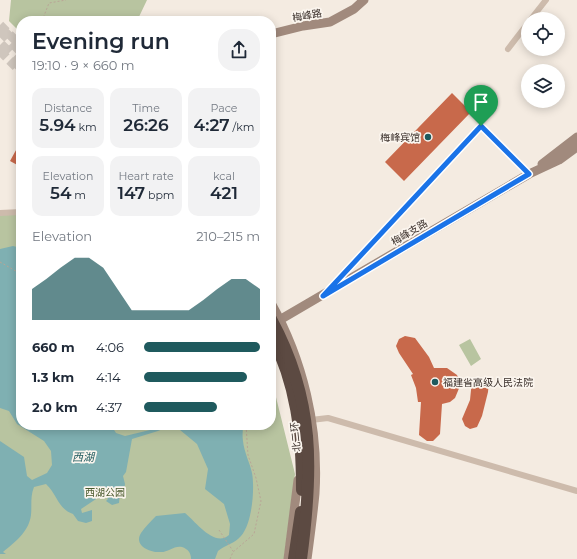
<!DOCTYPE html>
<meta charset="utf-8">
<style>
:root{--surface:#fff;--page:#f2f2f3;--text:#1f2937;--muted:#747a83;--accent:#1f5a5e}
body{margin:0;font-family:Montserrat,"Noto Sans SC",sans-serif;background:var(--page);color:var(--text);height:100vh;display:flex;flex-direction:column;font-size:15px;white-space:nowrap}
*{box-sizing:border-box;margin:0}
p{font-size:13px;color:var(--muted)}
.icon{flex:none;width:22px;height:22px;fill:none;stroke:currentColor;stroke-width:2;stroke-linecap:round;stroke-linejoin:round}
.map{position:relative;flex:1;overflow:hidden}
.panel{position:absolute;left:16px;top:16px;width:260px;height:414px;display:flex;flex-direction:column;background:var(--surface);border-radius:16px;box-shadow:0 2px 10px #0003}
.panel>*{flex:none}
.tools{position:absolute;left:521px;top:12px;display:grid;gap:8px}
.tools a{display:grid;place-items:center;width:44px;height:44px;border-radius:50%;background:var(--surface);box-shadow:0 2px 10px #0003;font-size:20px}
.pin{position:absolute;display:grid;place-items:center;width:34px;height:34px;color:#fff;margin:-41px -17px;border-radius:50% 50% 50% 0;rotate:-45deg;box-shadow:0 0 4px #0007}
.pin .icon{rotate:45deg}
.round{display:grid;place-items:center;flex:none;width:42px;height:42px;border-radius:16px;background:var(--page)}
.headline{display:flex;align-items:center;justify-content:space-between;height:68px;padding:0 16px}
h1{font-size:22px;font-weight:600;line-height:30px}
.stats{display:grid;grid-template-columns:repeat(3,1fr);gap:6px;height:68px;padding:4px 16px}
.stats div{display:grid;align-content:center;border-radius:10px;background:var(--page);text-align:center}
.stats b{font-size:17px;font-weight:600}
.stats small{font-size:11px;font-weight:400}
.stats p{font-size:11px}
.chart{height:112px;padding:8px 16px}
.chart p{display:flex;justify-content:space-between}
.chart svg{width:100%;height:72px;margin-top:4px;fill:var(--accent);opacity:.7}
ul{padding:0 16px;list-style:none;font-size:13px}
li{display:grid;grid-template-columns:64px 48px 1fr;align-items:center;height:30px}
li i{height:10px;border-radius:5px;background:var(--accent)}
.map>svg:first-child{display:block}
.green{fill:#b8c4a0}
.water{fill:#7fb0b2}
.building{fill:#c8694b}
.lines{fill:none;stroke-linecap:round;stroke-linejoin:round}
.secondary-tunnel{stroke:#cfc6bd;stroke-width:9;stroke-dasharray:9 4.5;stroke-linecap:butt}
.highway-tunnel{stroke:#cfc6bd;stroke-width:12;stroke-dasharray:12 6;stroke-linecap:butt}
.path{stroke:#b9a596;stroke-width:1;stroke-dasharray:2 2;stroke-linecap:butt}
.lane{stroke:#cdbbac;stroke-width:3}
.street{stroke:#cdbbac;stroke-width:6}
.secondary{stroke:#a18a7d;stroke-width:9}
.highway{stroke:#5c4a42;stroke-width:12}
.highway-bridge{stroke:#5c4a42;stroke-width:12}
.route-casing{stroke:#fff;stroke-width:8}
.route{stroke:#1a73e8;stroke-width:5}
.poi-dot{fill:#1f5a5e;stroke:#fbf5ee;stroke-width:1.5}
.labels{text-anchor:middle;stroke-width:3.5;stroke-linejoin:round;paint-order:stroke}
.street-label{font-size:10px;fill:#3b302b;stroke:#fbf5ee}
.poi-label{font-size:10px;fill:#3b302b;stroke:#fbf5ee;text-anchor:end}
.park-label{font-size:10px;fill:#4a5a2e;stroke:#fbf5ee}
.water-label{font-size:11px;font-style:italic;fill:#1f5a5e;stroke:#fbf5ee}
</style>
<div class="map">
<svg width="577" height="559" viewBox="0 0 577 559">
<rect width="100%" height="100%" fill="#f4ebe1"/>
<path class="green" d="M11,0H147L137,21H21V33L9,21Z
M0,214H21V425H271V377L295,474L284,559H0Z
M470,339L481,359L471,366L459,345Z"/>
<path class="water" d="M13,246L21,248V425H111L116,433L125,436L150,430L161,425H172L158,431L132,439L126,472L123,476L125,484L124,489L120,493L119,503L112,505L106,501L108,499L100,486H96V499L81,509L82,513L92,510V521L86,523L78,521L73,514C58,509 57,494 46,484L34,487C30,497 32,505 31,515C29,532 14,543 3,552L6,554H0V441L24,457L27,476L32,480L47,473L52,465L51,451L44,441L17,424L9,411L0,408V249Z
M174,425H243C243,430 242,435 243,441C244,452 250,463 252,473C255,489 252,524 241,536C234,544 225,545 218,551L215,559H191C191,553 188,549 182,547C175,545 168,552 161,552C151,553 133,546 141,533C145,527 151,521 156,516L185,513C196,522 215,548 229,535L230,524L224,504L205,489L208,469L197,444Z"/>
<path class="building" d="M452,93L471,112L404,181L385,162Z
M21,141V167L10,161Z
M405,336L415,338L429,357L434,368H447L457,375L459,380L460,386L455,398L450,402L442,404L440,434L433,441H427L419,435L421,402H418L416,388L411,375L413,374L399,353L396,346L399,339Z
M472,380H489L488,392L482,416L477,427L470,429L465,426L462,419L470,400Z"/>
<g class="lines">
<path class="secondary-tunnel" d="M0,25L21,46
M0,51L21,72"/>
<path class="highway-tunnel" d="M0,29L21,50
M0,45L21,66"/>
<path class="path" d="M42,21L49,3L66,0
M0,262L21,274
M219,530L233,551
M230,559L233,552L254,534L261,501L256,478L248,455L246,425"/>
<path class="lane" d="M334,284L481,126L527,173"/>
<path class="street" d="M531,19L546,0
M508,49L528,23
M0,213L21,212
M311,420L328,418L577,491"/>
<path class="secondary" d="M271,34L303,26L330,22L354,9L364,0
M542,164L577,137
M271,303C303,360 319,427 315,493C313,515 310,537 307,559
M271,325L529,174L559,160L577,147
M288,559L298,480"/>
<path class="highway" d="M271,334C297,385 302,433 302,490
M294,559L301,512"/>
<path class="highway-bridge" d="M271,319C315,400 313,470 301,559"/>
</g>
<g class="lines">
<defs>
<path id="route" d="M481,126L529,174L323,296Z"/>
</defs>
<use href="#route" class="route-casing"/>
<use href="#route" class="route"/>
</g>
<g class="poi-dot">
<circle cx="428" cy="137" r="4"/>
<circle cx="435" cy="382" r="4"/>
</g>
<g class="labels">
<g class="street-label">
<text transform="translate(307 15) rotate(-10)" y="4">梅峰路</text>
<text transform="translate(409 232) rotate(-31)" y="4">梅峰支路</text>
<text transform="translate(295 437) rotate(-96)" y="4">北二环</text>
</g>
<g class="poi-label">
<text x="420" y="141">梅峰宾馆</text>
<text x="443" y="386" text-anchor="start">福建省高级人民法院</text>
</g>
<g class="park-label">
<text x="105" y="496">西湖公园</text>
</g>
<g class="water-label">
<text x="83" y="461">西湖</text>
</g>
</g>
</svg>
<div class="tools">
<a><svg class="icon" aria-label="locate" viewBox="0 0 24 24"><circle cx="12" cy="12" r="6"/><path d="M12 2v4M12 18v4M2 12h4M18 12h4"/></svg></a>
<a><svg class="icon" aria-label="layers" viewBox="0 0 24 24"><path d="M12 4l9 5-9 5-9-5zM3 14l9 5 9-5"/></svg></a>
</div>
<div class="pin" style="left:481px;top:126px;background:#1e9e55"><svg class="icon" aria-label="arrive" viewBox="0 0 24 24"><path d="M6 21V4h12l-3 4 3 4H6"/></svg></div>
<section class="panel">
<div class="headline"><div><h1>Evening run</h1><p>19:10 · 9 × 660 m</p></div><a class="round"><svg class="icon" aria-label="share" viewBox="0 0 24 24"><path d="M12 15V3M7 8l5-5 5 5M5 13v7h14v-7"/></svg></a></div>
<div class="stats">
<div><p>Distance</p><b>5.94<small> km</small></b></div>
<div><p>Time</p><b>26:26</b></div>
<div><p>Pace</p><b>4:27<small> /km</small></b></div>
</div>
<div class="stats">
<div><p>Elevation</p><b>54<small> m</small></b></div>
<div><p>Heart rate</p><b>147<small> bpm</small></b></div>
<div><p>kcal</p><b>421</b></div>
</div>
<div class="chart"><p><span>Elevation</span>210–215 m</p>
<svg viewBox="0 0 160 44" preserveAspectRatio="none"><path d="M0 44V25L10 19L20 12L30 6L40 6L50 12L60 25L70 38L80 38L90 38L100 38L110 38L120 32L130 25L140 19L150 19L160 25V44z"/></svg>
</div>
<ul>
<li><b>660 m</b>4:06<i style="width:100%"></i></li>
<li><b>1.3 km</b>4:14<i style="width:89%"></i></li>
<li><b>2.0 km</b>4:37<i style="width:63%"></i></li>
</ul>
</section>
</div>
